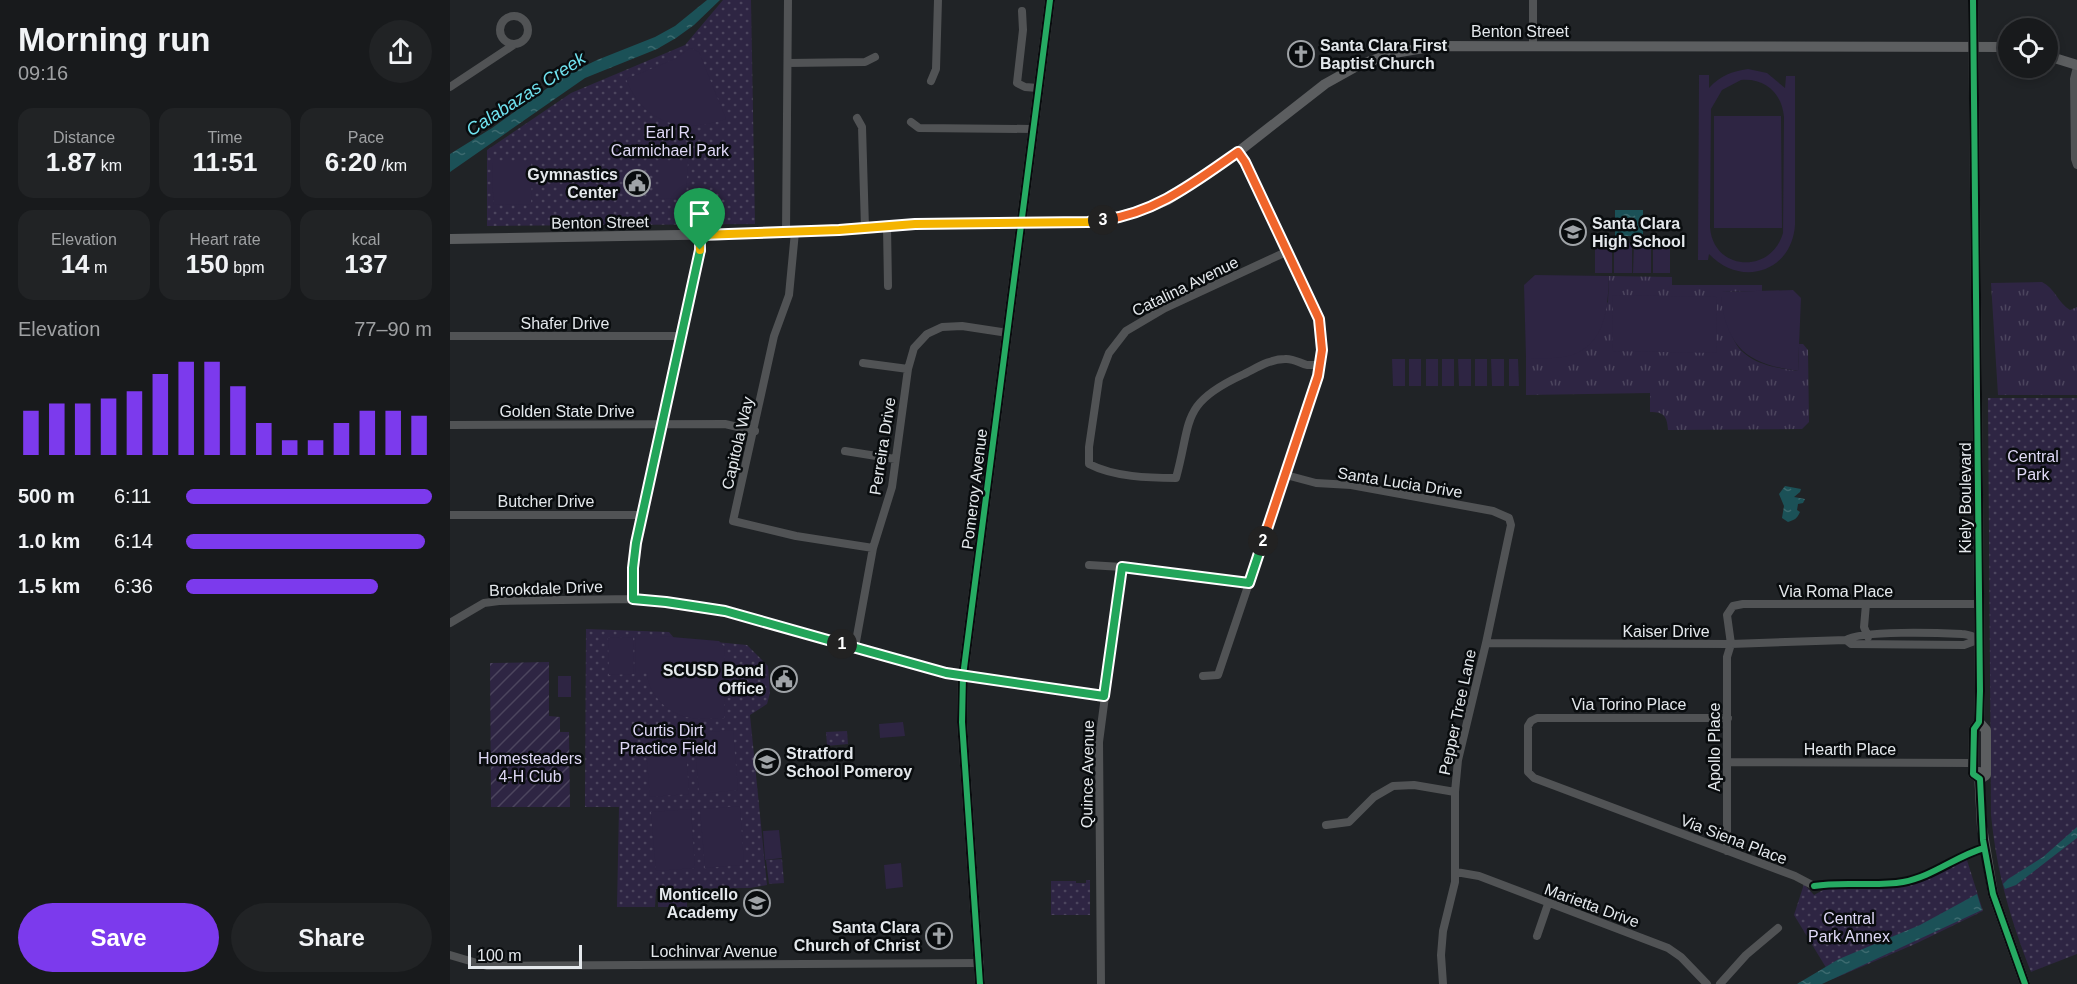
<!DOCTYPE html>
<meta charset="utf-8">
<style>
:root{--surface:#181a1c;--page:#212325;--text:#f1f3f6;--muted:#9fa1a3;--line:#36383b;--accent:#7c3aed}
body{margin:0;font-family:Helvetica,sans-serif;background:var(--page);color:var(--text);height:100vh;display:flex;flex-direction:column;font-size:22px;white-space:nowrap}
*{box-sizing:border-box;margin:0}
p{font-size:20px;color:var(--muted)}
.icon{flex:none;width:33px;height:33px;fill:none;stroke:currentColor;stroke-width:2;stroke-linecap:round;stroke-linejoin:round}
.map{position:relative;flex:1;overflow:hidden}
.panel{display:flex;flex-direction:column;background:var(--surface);width:450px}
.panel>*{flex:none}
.tools{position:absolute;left:1548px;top:18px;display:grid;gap:12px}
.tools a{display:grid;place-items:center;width:60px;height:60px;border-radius:50%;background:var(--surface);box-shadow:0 3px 9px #0003,0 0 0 2px var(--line);font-size:30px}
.scale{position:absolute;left:18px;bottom:15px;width:114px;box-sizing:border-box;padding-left:6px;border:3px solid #e4e8ec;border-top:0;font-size:16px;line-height:21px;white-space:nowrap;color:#e4e8ec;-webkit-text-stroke:4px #090c0e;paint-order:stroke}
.pin{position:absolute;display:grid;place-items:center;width:51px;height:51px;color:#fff;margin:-62px -26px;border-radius:50% 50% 50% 0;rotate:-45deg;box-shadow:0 0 6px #0007}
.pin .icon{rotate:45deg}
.km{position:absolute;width:30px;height:30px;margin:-15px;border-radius:50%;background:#222;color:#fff;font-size:16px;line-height:30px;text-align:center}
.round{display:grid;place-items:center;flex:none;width:63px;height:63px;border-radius:32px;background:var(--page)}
.head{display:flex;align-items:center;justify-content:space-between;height:102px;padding:0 18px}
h1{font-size:33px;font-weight:700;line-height:45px}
.stats{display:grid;grid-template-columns:repeat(3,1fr);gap:9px;height:102px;padding:6px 18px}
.stats div{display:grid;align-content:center;border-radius:15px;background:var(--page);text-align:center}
.stats b{font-size:26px;font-weight:700}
.stats small{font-size:16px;font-weight:400}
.stats p{font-size:16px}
.chart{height:168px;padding:12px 18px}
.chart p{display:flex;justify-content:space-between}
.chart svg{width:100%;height:108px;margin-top:6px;stroke:var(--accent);stroke-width:6}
.primary-button{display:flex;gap:12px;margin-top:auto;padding:12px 18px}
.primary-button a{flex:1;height:69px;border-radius:36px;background:var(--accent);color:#fff;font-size:24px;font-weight:700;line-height:69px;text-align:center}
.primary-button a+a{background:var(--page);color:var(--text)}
ul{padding:0 18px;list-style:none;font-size:20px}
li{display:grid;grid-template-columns:96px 72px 1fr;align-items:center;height:45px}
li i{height:15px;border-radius:8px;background:var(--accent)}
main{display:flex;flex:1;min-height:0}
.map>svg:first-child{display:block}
.grass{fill:url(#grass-tufts)}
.park{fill:url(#park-dots)}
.garden{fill:url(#garden-furrows)}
.pitch{fill:#2e2543;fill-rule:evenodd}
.water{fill:url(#water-ripples)}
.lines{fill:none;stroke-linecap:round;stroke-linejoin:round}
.street{stroke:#515355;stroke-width:8}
.secondary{stroke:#5c5e60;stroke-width:10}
.cycleway-casing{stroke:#090c0e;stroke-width:10}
.cycleway{stroke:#26ab63;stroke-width:6}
.split-1-casing{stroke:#fff;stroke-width:12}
.split-2-casing{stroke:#fff;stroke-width:12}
.split-3-casing{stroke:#fff;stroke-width:12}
.split-4-casing{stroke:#fff;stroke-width:12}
.split-1{stroke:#22a559;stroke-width:8}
.split-2{stroke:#22a559;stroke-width:8}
.split-3{stroke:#f0652b;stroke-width:8}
.split-4{stroke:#f5b400;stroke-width:8}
.labels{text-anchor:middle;stroke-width:5;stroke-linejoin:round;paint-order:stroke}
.street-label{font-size:16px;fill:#e4e8ec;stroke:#090c0e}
.poi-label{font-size:16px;font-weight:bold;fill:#e4e8ec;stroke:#090c0e;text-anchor:end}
.park-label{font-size:16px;fill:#dfd8f6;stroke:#090c0e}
.water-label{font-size:18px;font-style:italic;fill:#70e3f0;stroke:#090c0e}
</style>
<main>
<section class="panel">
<div class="head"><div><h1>Morning run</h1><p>09:16</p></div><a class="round"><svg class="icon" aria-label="share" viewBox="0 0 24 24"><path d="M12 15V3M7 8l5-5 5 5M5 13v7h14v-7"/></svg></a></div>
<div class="stats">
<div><p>Distance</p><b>1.87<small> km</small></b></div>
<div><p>Time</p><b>11:51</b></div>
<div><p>Pace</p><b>6:20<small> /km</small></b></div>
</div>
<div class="stats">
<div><p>Elevation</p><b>14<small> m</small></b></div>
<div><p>Heart rate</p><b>150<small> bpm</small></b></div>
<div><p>kcal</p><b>137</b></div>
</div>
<div class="chart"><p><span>Elevation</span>77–90 m</p>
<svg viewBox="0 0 160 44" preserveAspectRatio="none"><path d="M5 44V26M15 44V23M25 44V23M35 44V21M45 44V18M55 44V11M65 44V6M75 44V6M85 44V16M95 44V31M105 44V38M115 44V38M125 44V31M135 44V26M145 44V26M155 44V28"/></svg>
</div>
<ul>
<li><b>500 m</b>6:11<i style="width:100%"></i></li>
<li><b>1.0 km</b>6:14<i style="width:97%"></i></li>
<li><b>1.5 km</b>6:36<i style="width:78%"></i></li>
</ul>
<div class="primary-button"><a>Save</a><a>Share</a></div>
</section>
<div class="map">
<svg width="1627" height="984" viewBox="0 0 1627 984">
<defs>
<pattern id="grass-tufts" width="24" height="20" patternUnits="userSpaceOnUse" patternTransform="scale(1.5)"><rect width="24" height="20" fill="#2e2543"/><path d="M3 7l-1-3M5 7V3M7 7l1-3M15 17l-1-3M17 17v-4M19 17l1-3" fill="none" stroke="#4c455e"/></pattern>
<pattern id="park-dots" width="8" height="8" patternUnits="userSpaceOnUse" patternTransform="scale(1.5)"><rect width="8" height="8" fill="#2e2543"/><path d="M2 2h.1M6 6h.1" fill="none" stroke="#4c455e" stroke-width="1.8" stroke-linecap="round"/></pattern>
<pattern id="garden-furrows" width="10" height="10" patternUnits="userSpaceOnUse" patternTransform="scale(1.5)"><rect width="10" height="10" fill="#2e2543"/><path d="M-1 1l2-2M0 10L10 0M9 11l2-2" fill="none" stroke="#4c455e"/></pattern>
<pattern id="water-ripples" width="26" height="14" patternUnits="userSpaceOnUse" patternTransform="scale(1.5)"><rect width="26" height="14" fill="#1b5157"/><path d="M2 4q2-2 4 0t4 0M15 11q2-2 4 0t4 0" fill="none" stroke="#3c6a6f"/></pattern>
</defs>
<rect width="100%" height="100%" fill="#202326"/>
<path class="grass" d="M1159,276L1222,277V285H1312V291L1271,292C1275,307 1278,329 1285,342C1297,364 1326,368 1348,371L1349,344H1353L1358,350L1359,422L1352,429L1218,430C1217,416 1214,412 1200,412V393L1076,395V358H1101L1158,302Z
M1592,282C1605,288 1608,303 1620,310L1627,307V395H1548L1541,283Z"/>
<path class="park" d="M273,0H301L305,224L37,226V150L121,93L235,45Z
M1538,398H1627V954L1581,972C1560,918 1547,874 1541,815Z
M136,629L219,632L224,638L297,645L318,666L320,693L317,704L300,715L317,885L300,888L206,889L205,907H167L169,807H135Z
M397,731L398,744L377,746L376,732Z
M1516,857L1533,911L1465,944L1383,979L1344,915L1354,884L1364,895L1375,889L1376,887L1450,886L1474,879Z
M332,859L334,883L319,884L316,860Z
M636,880H640V915H601V881H626V883H636Z"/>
<path class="garden" d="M99,662V716L110,717V732H119L120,807H41L40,663Z"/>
<path class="pitch" d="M240,48L249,52L276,119C233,134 193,124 176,79L225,59Z
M1298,69L1317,73L1335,88L1336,76H1345V225C1342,272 1291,288 1259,254L1258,260H1248L1249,75H1259V88C1270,76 1282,71 1298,69ZM1291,80C1315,78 1332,93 1334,117L1333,233C1321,275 1263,271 1260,227L1261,109L1272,90Z
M1264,116H1331L1332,228H1264Z
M210,161H238L237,179H210Z
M43,163H81L82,178L81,204L44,205L42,180Z
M209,181H237L236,199L209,198Z
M1145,243L1162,244V273H1145Z
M1164,243H1182V273H1164Z
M1184,244H1201V273H1183Z
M1203,244H1220V273H1203Z
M1085,275L1159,276C1158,305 1156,340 1127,353C1112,360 1091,358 1076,358L1074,285Z
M1343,290L1351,298L1348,371C1298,364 1277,349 1271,297V292Z
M1163,295L1267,297L1266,353L1162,351Z
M942,359H955V386H943Z
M959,359H971V386H959Z
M976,359H988V386H976Z
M992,359H1004V386H992Z
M1008,359H1021V386H1009Z
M1025,359H1037V386H1025Z
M1041,359H1054V386H1042Z
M1059,359H1068L1069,386H1059Z
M185,636H210L269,641L275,647L274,718C262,718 247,720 236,717C216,712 198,693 197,673H186Z
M183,637L184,674L159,675L158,638Z
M108,676H121V697H108Z
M453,722L455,736L430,738L429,724Z
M283,730L288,790L249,794L244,733Z
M235,735L239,794L200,797L195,738Z
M290,806L294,865L255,868L250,809Z
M241,809L245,868L206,871L201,812Z
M329,830L332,858L315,860L313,831Z
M451,863L453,887L436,889L434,865Z
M208,890H237V907H208Z
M247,907H273V918H247Z"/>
<path class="water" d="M257,0H270L244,25L226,38L207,49L135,78L0,172V154L42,128L114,76L147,60L205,37L225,26Z
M1165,210H1193V236H1165Z
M1335,486L1351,489L1350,492L1344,497L1355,499L1353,503L1348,504L1347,510L1350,512C1347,519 1344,520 1338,522L1332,518L1334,506L1329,494Z
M1627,827V838L1566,885L1555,889L1553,884L1558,879L1593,857Z
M1527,894L1532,910L1372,984H1347L1389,959L1470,925Z"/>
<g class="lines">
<path class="street" d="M572,11L573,30L567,83L575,87L588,88
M50 30a14 14 0 1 1 28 0a14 14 0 1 1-28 0Z
M1083,46V0
M338,63L415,62L425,57
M1627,67L1624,79L1625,159L1627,165
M481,81L486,69L488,0
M0,87L65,44
M407,118L412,127L415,228
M461,122L469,128L582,129
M437,226L438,286
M345,232L339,295L324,336L283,521L346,536L423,548
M336,233L338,0
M836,252L715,308L676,331L659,353L649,379L639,447V464C664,477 699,478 726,478C742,420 730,404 792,375C805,369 819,359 835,359C842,358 850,363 857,365C862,365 867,365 871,365
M0,336H231
M413,363L458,369
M0,425L275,424L305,431
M395,451L445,459
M836,475L866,483L901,485L1043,511L1059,518L1061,525L1036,643L1008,760L1005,792V882L993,931L991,955L993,984
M0,515H192
M639,565L672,567L799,583
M183,599V568L186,543L250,250L251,235
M1416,604L1414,627L1418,637
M0,623L34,603L49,601L183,599L245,605L275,611L496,673L654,696
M1396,640L1401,644L1514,645L1530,639
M1036,643L1281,644L1396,640C1410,630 1491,633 1512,634C1518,634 1524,637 1530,639
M1281,644L1277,615L1283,606L1293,604H1529
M405,647L423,548L442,487L458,369L464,348L477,334L492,327L512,326L558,333
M753,676L768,675L867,382C874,356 874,332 864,307L788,152
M1278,718H1087L1081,721L1078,726V772L1084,778L1345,876L1364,886
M1277,762L1523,763
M876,825L899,822L924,797L943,786L964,785L1005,792
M1277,851V657L1281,644
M1006,872L1029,876L1218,948L1231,957L1257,984
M1087,936L1098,904
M0,955L37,966L530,963
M651,984L649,742L672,567
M1270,984L1296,955L1328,928"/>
<path class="secondary" d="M1523,0L1530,691L1529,722L1524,729L1523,774L1530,779
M1598,56L1627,65
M0,239L336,233L465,224L620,223L657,220L701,207L718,200L788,152L875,84L909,65L944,53L986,46L1558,47
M1529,722L1536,730V775L1530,779
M1529,772L1532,827L1543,894L1575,984
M530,984L512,722L513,676L600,0"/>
<defs>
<path id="cycleway" d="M1523,0L1530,691L1529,722L1524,729L1523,774L1530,779L1533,840L1543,894L1575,984
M1364,886C1393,881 1424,887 1453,882C1482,877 1506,856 1534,848
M530,984L512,722L513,676L600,0"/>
</defs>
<use href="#cycleway" class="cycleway-casing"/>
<use href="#cycleway" class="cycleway"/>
</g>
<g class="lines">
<defs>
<path id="split-1" d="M250,250L186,543L183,568V599L216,602L275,611L392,644"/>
<path id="split-2" d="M392,644L496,673L654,696L672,567L799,583L813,541"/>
<path id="split-3" d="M653,220C706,213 746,181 788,152L795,162L869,319L872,350L868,376L813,541"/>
<path id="split-4" d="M250,250V235L389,230L465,224L638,222L653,220"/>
</defs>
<use href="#split-1" class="split-1-casing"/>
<use href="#split-2" class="split-2-casing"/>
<use href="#split-3" class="split-3-casing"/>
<use href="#split-4" class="split-4-casing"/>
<use href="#split-1" class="split-1"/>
<use href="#split-2" class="split-2"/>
<use href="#split-3" class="split-3"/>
<use href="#split-4" class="split-4"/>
</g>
<defs>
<symbol id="church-ring" viewBox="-11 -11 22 22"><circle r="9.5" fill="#090c0e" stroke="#9fa3a7" stroke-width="1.5"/><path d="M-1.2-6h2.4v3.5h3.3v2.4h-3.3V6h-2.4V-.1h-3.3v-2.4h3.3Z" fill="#9fa3a7"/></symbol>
<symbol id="civic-ring" viewBox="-11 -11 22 22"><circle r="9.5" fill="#090c0e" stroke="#9fa3a7" stroke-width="1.5"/><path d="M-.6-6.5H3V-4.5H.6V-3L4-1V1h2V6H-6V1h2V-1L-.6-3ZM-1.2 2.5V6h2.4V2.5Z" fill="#9fa3a7"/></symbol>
<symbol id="school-ring" viewBox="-11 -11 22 22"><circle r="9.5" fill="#090c0e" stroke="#9fa3a7" stroke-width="1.5"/><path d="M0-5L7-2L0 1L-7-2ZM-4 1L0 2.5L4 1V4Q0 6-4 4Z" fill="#9fa3a7"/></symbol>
</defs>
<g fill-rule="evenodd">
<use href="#church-ring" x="836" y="39" width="30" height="30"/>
<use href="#civic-ring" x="172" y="168" width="30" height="30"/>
<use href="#school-ring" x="1108" y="217" width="30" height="30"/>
<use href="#civic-ring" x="319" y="664" width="30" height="30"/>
<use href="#school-ring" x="302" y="747" width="30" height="30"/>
<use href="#school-ring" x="292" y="888" width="30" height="30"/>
<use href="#church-ring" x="474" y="921" width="30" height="30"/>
</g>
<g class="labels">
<g class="street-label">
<text x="1070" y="37">Benton Street</text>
<text transform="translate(150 222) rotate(-1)" y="6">Benton Street</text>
<text transform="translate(735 286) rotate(-26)" y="6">Catalina Avenue</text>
<text x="115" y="329">Shafer Drive</text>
<text x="117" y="417">Golden State Drive</text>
<text transform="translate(287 443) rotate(-77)" y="6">Capitola Way</text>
<text transform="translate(432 446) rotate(-81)" y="6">Perreira Drive</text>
<text transform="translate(950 482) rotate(9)" y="6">Santa Lucia Drive</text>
<text transform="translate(524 489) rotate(-83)" y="6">Pomeroy Avenue</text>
<text transform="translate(1515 498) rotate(-90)" y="6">Kiely Boulevard</text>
<text x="96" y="507">Butcher Drive</text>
<text transform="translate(96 588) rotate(-2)" y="6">Brookdale Drive</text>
<text x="1386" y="597">Via Roma Place</text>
<text x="1216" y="637">Kaiser Drive</text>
<text x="1179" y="710">Via Torino Place</text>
<text transform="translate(1007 712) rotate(-78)" y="6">Pepper Tree Lane</text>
<text transform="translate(1264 747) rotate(-90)" y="6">Apollo Place</text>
<text x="1400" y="755">Hearth Place</text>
<text transform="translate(637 774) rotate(-89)" y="6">Quince Avenue</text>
<text transform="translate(1284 839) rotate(21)" y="6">Via Siena Place</text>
<text transform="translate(1142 905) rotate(20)" y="6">Marietta Drive</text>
<text x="264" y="957">Lochinvar Avenue</text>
</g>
<g class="poi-label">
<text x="870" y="51" text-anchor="start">Santa Clara First<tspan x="870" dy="18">Baptist Church</tspan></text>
<text x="168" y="180">Gymnastics<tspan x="168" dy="18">Center</tspan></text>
<text x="1142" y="229" text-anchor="start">Santa Clara<tspan x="1142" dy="18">High School</tspan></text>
<text x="314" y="676">SCUSD Bond<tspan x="314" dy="18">Office</tspan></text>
<text x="336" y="759" text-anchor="start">Stratford<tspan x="336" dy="18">School Pomeroy</tspan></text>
<text x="288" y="900">Monticello<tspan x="288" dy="18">Academy</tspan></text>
<text x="470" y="933">Santa Clara<tspan x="470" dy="18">Church of Christ</tspan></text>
</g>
<g class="park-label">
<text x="220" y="138">Earl R.<tspan x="220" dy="18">Carmichael Park</tspan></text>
<text x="1583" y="462">Central<tspan x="1583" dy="18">Park</tspan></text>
<text x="218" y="736">Curtis Dirt<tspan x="218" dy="18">Practice Field</tspan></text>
<text x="80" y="764">Homesteaders<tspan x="80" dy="18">4-H Club</tspan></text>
<text x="1399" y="924">Central<tspan x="1399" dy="18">Park Annex</tspan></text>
</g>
<g class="water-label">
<text transform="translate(76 94) rotate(-33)" y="6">Calabazas Creek</text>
</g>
</g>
</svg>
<div class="tools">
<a><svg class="icon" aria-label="locate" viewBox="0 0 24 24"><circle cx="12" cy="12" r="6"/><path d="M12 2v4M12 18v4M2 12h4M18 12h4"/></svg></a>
</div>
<div class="scale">100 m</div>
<div class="pin" style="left:250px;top:250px;background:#1e9e55"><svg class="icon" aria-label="arrive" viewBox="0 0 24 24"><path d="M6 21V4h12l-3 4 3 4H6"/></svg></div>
<b class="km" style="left:392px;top:644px">1</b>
<b class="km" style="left:813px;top:541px">2</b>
<b class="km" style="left:653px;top:220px">3</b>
</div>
</main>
